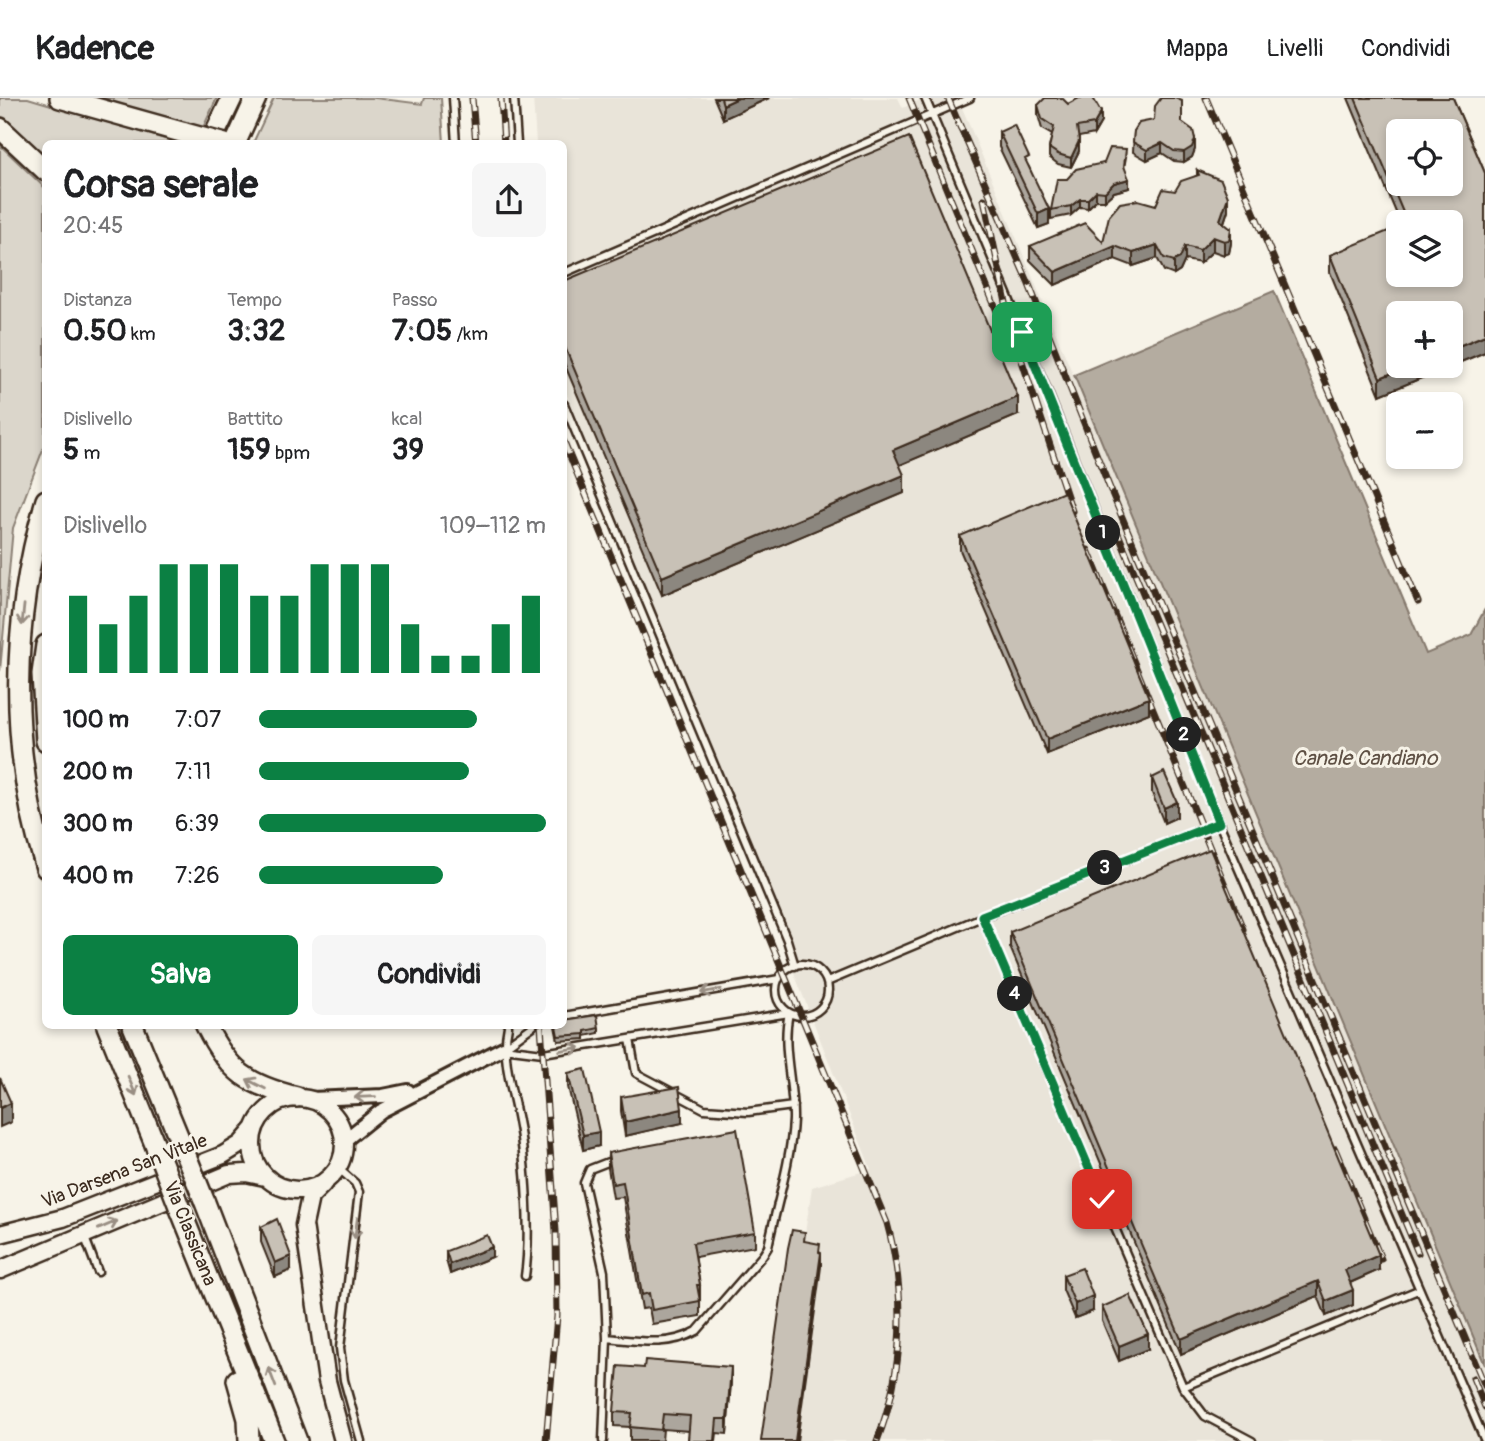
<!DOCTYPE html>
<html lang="it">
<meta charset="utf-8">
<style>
:root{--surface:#fff;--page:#f6f6f6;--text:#202124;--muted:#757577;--line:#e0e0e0;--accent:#0b8043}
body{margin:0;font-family:Pangolin,sans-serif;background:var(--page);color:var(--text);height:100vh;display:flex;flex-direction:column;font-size:26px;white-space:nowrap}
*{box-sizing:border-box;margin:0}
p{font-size:23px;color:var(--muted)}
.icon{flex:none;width:38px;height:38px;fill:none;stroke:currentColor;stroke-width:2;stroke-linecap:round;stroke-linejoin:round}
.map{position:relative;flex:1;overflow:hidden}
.sheet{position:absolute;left:42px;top:42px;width:525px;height:889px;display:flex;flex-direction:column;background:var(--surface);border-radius:10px;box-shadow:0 4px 10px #0003}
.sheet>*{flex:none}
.buttons{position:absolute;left:1386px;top:21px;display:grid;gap:14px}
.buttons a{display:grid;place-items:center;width:77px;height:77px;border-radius:10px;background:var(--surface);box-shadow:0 4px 10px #0003;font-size:35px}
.pin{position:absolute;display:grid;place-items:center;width:60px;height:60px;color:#fff;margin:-30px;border-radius:14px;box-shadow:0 4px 10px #0006}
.km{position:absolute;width:35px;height:35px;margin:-18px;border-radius:50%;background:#222;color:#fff;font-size:19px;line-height:35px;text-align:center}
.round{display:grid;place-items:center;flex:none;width:74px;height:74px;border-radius:10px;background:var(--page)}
.summary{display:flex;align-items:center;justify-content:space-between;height:119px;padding:0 21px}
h1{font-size:38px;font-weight:700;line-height:52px}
.figures{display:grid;grid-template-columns:repeat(3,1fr);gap:10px;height:119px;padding:7px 21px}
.figures div{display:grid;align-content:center}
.figures b{font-size:30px;font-weight:700}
.figures small{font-size:19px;font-weight:400}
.figures p{font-size:19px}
.chart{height:196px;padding:14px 21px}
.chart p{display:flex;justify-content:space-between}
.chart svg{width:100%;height:126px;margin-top:7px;stroke:var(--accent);stroke-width:6}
.primary-button{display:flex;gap:14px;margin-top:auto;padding:14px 21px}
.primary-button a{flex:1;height:80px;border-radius:10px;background:var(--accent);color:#fff;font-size:28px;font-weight:700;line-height:80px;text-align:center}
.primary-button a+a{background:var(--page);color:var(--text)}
ul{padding:0 21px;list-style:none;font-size:23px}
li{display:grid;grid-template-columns:112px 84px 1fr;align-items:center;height:52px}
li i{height:18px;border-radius:9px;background:var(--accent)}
header{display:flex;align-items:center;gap:42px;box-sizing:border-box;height:98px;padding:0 35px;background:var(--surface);border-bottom:2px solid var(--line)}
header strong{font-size:33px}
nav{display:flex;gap:38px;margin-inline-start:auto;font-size:24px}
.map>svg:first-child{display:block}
.built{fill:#e9e4d9}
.green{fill:#dbd6cb;stroke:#8b8074;stroke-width:2}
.water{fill:#b4aca0;stroke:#84786c;stroke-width:2}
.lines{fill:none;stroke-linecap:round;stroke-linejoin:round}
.service-casing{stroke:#3b2a1e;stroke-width:11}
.minor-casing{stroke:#3b2a1e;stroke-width:18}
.tertiary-casing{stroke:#3b2a1e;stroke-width:21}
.trunk-casing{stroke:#3b2a1e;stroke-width:24}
.service{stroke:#f7f3e8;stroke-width:6}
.minor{stroke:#f7f3e8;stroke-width:12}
.tertiary{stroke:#f7f3e8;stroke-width:16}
.trunk{stroke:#f7f3e8;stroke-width:19}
.rail-casing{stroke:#3b2a1e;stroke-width:7}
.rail{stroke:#f7f3e8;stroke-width:4.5;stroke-dasharray:13;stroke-linecap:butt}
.trunk-bridge-casing{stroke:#3b2a1e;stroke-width:24;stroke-linecap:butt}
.trunk-bridge{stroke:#f7f3e8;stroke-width:19}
.wall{fill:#aca69d;stroke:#3b2a1e;stroke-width:2}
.shaded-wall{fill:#8c877f;stroke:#3b2a1e;stroke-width:2}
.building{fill:#c8c1b6;stroke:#3b2a1e;stroke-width:2;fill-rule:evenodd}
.oneway{stroke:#998e83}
.route-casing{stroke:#fff;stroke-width:14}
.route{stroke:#0b8043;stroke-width:9}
.labels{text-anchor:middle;stroke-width:6;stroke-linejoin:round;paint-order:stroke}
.street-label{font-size:19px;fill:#3b2a1e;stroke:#f7f3e8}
.water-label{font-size:21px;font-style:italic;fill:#5f5145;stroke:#f7f3e8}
</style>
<header>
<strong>Kadence</strong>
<nav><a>Mappa</a><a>Livelli</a><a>Condividi</a></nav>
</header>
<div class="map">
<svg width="1485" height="1343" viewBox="0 0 1485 1343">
<rect width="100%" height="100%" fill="#f7f3e8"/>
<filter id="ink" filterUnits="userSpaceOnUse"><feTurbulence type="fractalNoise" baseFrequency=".0143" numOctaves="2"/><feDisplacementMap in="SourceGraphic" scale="14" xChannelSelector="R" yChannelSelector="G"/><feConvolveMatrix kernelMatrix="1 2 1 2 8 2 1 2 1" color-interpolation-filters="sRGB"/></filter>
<g filter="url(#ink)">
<path class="built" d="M533,0H898L903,10L924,0H958L1485,1267V1343H763L803,1148L812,1089L871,1071L564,289V46L536,45Z"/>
<path class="green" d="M0,0H28L178,45L46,46L45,60L0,22Z
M85,0H217L202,32Z
M274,0H375L422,6L424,0H441L444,45H253Z
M0,47L45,90V346L13,430L0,573Z"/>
<path class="water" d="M1274,193L1426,556L1471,537L1485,511V1267L1074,277Z"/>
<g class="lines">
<defs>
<path id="service" d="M453,0L456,46
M514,0L517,46
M925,0L1045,287L1219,725L1485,1343
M564,175L970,0
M564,306L787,842L795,868
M982,819L1183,1289L1418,1192
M776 892a26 26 0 1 1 52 0a26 26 0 1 1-52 0Z
M827,884L982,819L1219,725
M564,918L779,881
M508,928C501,960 512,990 518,1023C526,1063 531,1138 525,1178
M630,941L636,975L704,1011L748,1014L793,1008
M503,950L543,955L789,915C781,950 794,986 793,1022C791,1064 776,1108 768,1149L763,1157L697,1233C669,1249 638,1243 607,1240
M503,950L533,928
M338,1070L355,1085L359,1094L340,1250L344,1282L361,1343
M84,1137L98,1174
M1183,1289L1205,1318L1252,1343
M603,1343L607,1240L604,1174L584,1085L590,1071L613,1062"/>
<path id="minor" d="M311,1001L383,998L408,993
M345,1042L381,1013L503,950"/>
<path id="tertiary" d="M252 1046a46 46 0 1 1 92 0a46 46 0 1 1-92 0Z
M323,1086L310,1099L304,1127L327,1283L343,1343
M0,1136L63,1120L223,1057L241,1046L254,1031
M0,1172L229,1076L246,1075L265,1079"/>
<path id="trunk" d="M60,0L185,35
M0,30L46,73
M210,46L232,0
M235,46L256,0
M46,402C11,521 8,651 46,770
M46,547L42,576L46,643
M107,928L156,1049
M133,928L179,1040
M206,928C229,974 248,987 297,999
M204,1102L297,1343
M180,1111L274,1343
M237,1282L248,1321L249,1343"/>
</defs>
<use href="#service" class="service-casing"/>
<use href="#minor" class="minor-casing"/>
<use href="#tertiary" class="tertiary-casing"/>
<use href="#trunk" class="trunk-casing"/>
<use href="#service" class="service"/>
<use href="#minor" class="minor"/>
<use href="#tertiary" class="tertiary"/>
<use href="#trunk" class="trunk"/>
<defs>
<path id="rail" d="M472,0L476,46
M501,0L504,46
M909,0L1001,223
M948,0L961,31
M1206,0L1418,504
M957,21L1028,184L1109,388L1485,1288
M984,101L1012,233L1072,413
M564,344L887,1125C907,1197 904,1273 877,1343
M1115,428L1418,1155
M1088,452L1243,831
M541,928L556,1133L557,1218L546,1343
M1335,1051L1381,1161
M1473,1280L1485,1309"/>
</defs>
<use href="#rail" class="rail-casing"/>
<use href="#rail" class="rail"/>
<defs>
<path id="trunk-bridge" d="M185,35L225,46
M179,1040L204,1102
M156,1049L180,1111"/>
</defs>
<use href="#trunk-bridge" class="trunk-bridge-casing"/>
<use href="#trunk-bridge" class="trunk-bridge"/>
</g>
<path class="wall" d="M714,0H769L723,21Z
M1348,0H1453L1485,75V254L1380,297L1330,174V157L1451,124H1400Z
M1068,6L1101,24L1094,36L1079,39V53L1071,69L1058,66L1049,59V50L1052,37L1042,31L1038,17V7Z
M1182,24L1195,51L1192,59L1184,64L1174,63L1162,55L1147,62L1133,54L1134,33Z
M999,34L1029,69L1049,126L1038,130L999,49Z
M1126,59L1124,70L1129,90L1114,94L1105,102H1096L1088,110L1080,109L1071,117L1051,121V112L1067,81L1104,65Z
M1197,72L1228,112L1224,125L1231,145L1229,155L1224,157L1213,153L1200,165L1185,162L1180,173L1174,177L1164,173L1157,160L1133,168L1115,161L1055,187L1030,162V148L1103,144L1197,77Z
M564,183L1018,317L899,367L904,395L662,497L564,265Z
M960,438L1149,615L1047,656L960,452Z
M1152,680L1177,719L1164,725L1152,695Z
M1010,834L1379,1172L1350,1185L1353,1207L1326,1218L1318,1198L1181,1256L1010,849Z
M555,928L599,930V935L585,938V941L558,943Z
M568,975L599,1048L583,1052L568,989Z
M621,999L682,1025L625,1038L621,1013Z
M608,1055L755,1134V1148L695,1159L700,1187V1218L652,1226L649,1210L642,1211L623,1099L613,1100L608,1070Z
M261,1129L291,1172L275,1179L261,1144Z
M446,1153L492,1159L450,1176L446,1162Z
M1063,1177L1093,1213L1075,1220L1063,1192Z
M1102,1209L1148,1251L1119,1263L1102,1223Z
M731,1283L727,1336L717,1335L716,1343H688L689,1333L663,1331L662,1343H630V1329L614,1328V1314Z"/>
<path class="shaded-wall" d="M738,0H769L723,21V7Z
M1101,14V24L1094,36V26Z
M1195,41V51L1192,59L1184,64V54Z
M1079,43V53L1071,69V60Z
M1162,45V55L1147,62V52Z
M1129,81V90L1114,94L1105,102V94L1114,85Z
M1096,93V102L1088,110V101Z
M1228,99V112L1220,136V122Z
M1080,101V109L1071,117V108Z
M1049,111V126L1038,130V116Z
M1231,131V145L1229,155L1224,157V143Z
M1213,139V153L1200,165V152Z
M1157,147V160L1133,168V155Z
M1115,148V161L1055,187V174Z
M1185,148V162L1180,173L1174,177V163Z
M1485,237V254L1380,297V280L1410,268H1451V251Z
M1018,299V317L893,370V352Z
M904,377V395L662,497V479Z
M1149,600V615L1047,656V641Z
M1177,704V719L1164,725V710Z
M11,1005V1024L0,1029V1010Z
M682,1011V1025L625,1038V1024Z
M599,1034V1048L583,1052V1037Z
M492,1149V1159L450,1176V1166Z
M821,1155V1169L797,1343H795Z
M1379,1157V1172L1345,1187V1172Z
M291,1158V1172L275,1179V1165Z
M1318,1183V1198L1181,1256V1241Z
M1353,1192V1207L1326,1218V1203Z
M1093,1198V1213L1075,1220V1206Z
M1148,1236V1251L1119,1263V1248Z
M731,1269V1283L727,1336V1321Z"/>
<path class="building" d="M721,0H738L723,7Z
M1045,0H1062L1068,6L1079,0H1093L1101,14L1094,26L1077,29L1079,43L1071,60L1058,56L1049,50L1054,29L1042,21L1038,7Z
M1161,0H1175L1182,3V24L1193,32L1195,41L1192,49L1184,54L1174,53L1162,45L1147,52L1133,44L1134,33L1139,25L1154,22L1155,8Z
M1355,0H1453L1485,75V237L1451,251V215H1398V268H1410L1380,280L1330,157L1398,129V177H1451V124H1407ZM1398,33H1451V86H1398Z
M1014,27L1029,59L1025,61L1049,111L1038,116L999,34Z
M909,39L1018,299L893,352L904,377L662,479L564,247V183Z
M1110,50L1126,51L1124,68L1129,81L1114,85L1105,94L1096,93L1088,101H1080L1071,108L1051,112L1057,81H1067L1076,71L1104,65Z
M1197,72L1221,82L1228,99L1220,122L1231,131L1229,142L1224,143L1213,139L1200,152L1185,148L1180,160L1174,163L1164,160L1157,147L1133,155L1115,148L1055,174L1030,148L1085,125L1103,144L1109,118L1120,105L1138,102L1156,107L1163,91L1175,93L1181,83L1199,77Z
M1064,394L1149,600L1047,641L960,438Z
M1164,674L1177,704L1164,710L1152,680Z
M1210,751L1379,1157L1345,1172L1353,1192L1326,1203L1318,1183L1181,1241L1010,834Z
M597,917L599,930L585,933V936L558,938L556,928H564V922Z
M585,971L599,1034L583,1037L568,975Z
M0,980L11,1005L0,1010Z
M679,989L682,1011L625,1024L621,999Z
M737,1031L755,1134L693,1145L700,1187H697L700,1203L652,1212L649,1195L642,1197L623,1084L613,1086L608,1055Z
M277,1121L291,1158L275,1165L261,1129Z
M792,1132L805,1134L804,1143L820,1146L819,1154L821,1155L795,1343H761L788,1150Z
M487,1137L492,1149L450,1166L446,1153Z
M1082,1170L1093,1198L1075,1206L1063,1177Z
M1130,1197L1148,1236L1119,1248L1102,1209Z
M645,1262L731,1269L727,1321H717L715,1343H688L690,1318L663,1316L661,1332L630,1329L632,1315L614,1314L618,1268L644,1270Z"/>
<defs><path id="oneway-shaft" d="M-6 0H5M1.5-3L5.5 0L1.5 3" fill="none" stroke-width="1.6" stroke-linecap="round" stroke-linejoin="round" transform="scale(1.75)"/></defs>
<g class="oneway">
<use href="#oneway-shaft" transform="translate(23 517) rotate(96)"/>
<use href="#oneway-shaft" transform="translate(711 893) rotate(170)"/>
<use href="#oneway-shaft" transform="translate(570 951) rotate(-9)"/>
<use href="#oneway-shaft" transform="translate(256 986) rotate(-153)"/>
<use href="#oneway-shaft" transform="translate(132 988) rotate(68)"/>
<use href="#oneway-shaft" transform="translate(365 999) rotate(178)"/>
<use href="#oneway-shaft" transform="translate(108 1127) rotate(-23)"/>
<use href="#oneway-shaft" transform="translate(356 1130) rotate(98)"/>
<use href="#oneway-shaft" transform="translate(272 1279) rotate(-111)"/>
</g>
</g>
<g class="lines" filter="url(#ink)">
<defs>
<path id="route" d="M1022,234L1219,725L982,818L1102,1101"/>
</defs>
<use href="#route" class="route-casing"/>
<use href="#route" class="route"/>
</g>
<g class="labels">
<g class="street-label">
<text transform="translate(124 1072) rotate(-21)" y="7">Via Darsena San Vitale</text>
<text transform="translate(191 1135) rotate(68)" y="7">Via Classicana</text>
</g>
<g class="water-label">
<text x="1365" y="667">Canale Candiano</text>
</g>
</g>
</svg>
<div class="buttons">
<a><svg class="icon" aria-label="locate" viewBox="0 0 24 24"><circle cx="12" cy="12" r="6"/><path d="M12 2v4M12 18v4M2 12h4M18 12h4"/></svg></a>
<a><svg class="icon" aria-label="layers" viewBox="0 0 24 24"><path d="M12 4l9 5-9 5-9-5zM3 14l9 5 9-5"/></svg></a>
<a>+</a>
<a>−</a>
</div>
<div class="pin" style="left:1022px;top:234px;background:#1e9e55"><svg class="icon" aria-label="arrive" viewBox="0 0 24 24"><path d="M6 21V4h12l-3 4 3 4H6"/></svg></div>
<div class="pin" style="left:1102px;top:1101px;background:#d93025"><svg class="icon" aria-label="check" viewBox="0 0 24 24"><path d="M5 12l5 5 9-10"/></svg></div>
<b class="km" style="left:1103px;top:435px">1</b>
<b class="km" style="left:1184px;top:637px">2</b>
<b class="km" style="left:1105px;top:770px">3</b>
<b class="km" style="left:1015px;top:896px">4</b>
<section class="sheet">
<div class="summary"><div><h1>Corsa serale</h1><p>20:45</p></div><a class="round"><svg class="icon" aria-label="share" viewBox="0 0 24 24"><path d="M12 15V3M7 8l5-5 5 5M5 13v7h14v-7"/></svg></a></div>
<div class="figures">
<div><p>Distanza</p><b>0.50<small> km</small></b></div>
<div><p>Tempo</p><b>3:32</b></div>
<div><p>Passo</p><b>7:05<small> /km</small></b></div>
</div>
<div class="figures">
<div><p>Dislivello</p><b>5<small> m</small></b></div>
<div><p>Battito</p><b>159<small> bpm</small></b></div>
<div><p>kcal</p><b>39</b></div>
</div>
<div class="chart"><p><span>Dislivello</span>109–112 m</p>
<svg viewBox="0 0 160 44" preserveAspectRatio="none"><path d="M5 44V17M15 44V27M25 44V17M35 44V6M45 44V6M55 44V6M65 44V17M75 44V17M85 44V6M95 44V6M105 44V6M115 44V27M125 44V38M135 44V38M145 44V27M155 44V17"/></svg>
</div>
<ul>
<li><b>100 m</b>7:07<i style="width:76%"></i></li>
<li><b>200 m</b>7:11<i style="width:73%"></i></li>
<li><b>300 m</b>6:39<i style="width:100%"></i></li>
<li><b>400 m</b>7:26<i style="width:64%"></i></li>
</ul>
<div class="primary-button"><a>Salva</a><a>Condividi</a></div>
</section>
</div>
